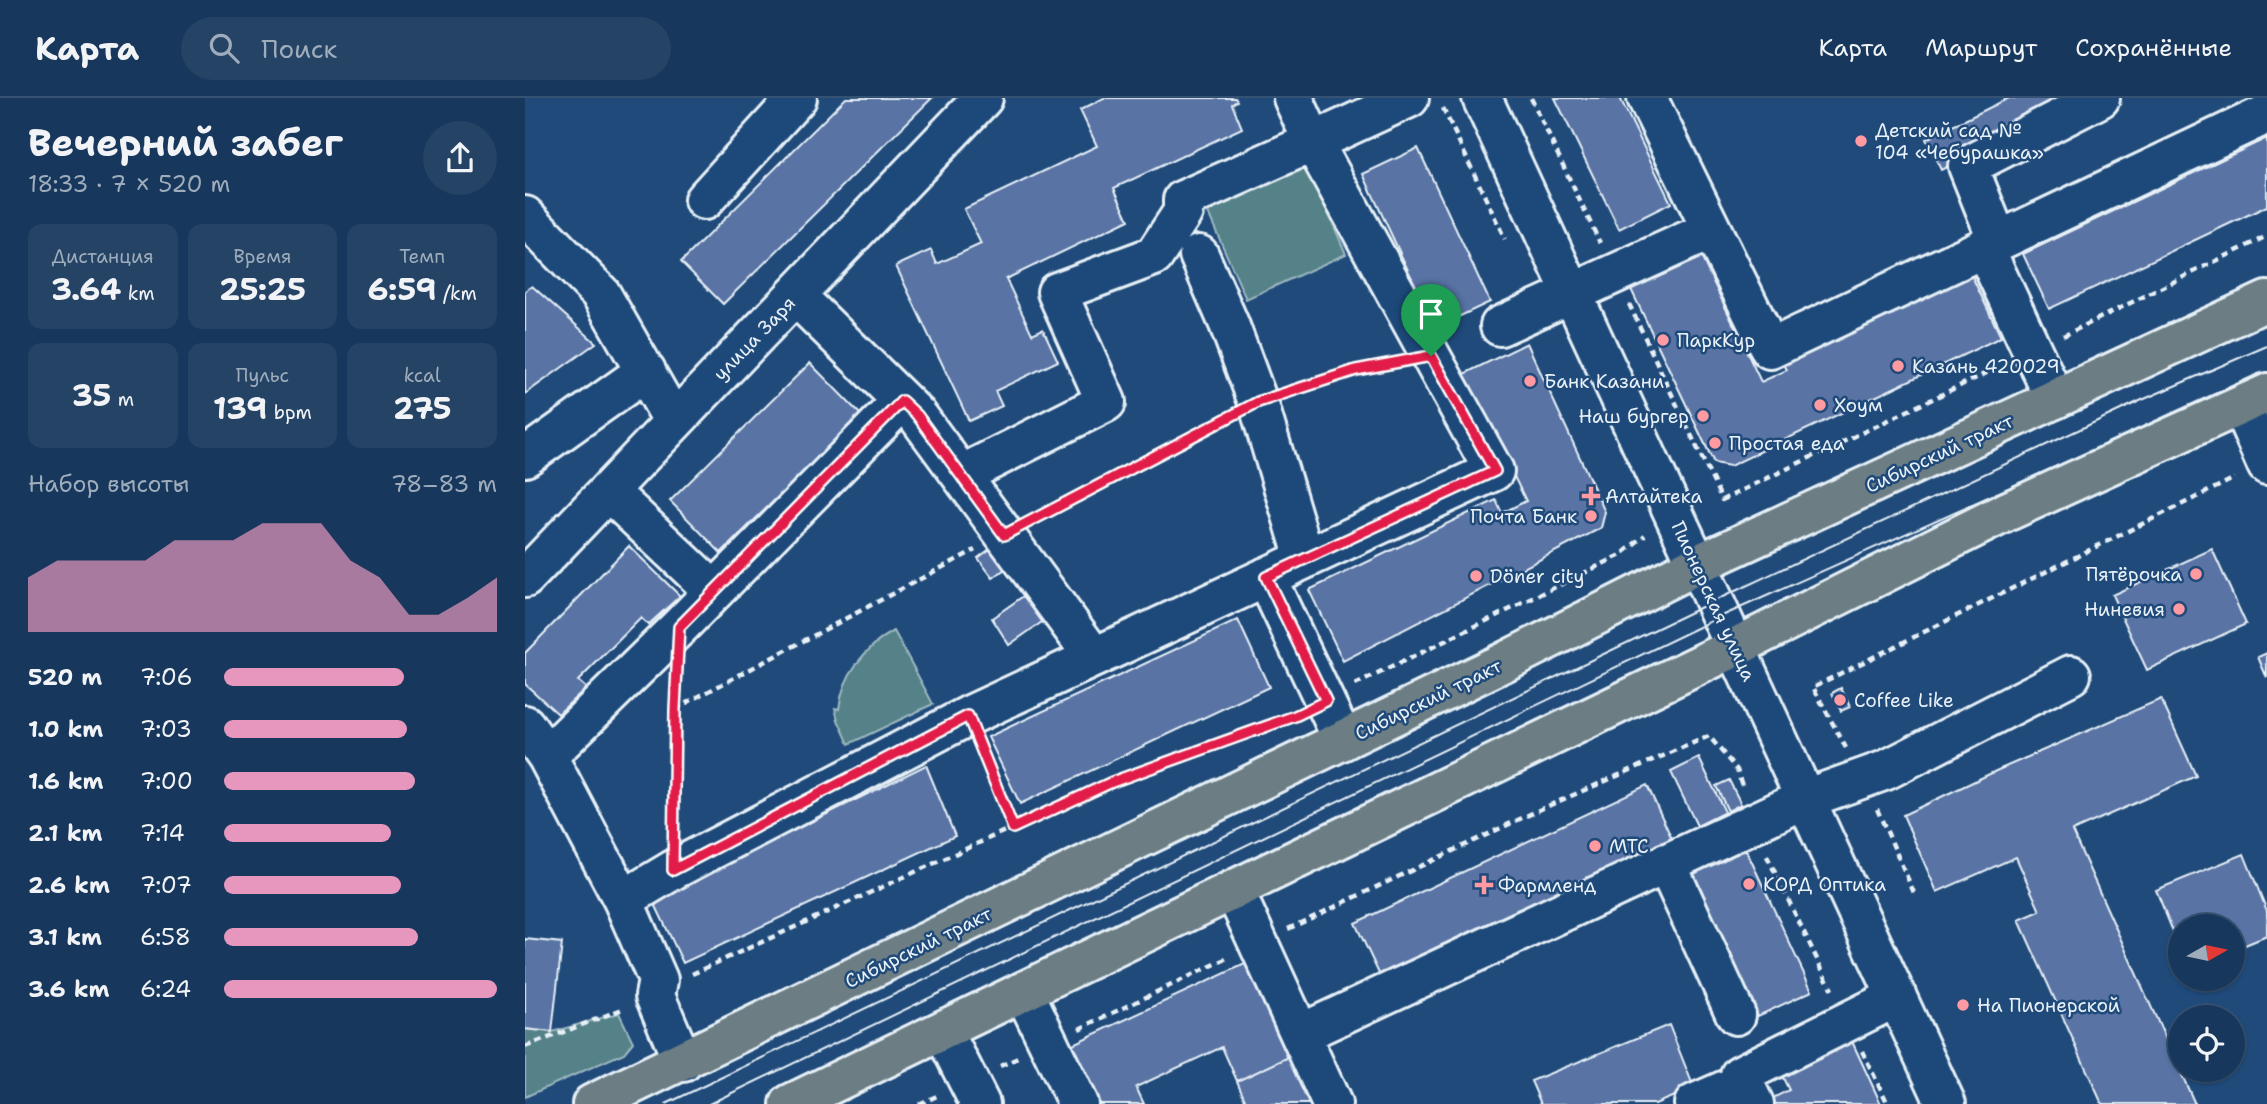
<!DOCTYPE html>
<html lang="ru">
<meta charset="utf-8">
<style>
:root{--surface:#17385c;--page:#244365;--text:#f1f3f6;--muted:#9eacbb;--line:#365272;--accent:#e797bd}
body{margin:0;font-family:"Shantell Sans",sans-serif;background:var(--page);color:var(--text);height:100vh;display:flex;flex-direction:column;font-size:26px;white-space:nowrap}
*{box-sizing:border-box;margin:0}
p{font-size:23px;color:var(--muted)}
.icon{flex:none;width:38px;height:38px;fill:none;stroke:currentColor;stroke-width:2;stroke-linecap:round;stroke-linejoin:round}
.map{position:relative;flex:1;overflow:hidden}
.drawer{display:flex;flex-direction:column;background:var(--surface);width:525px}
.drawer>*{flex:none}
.needle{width:46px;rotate:81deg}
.tools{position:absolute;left:1643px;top:816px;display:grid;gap:14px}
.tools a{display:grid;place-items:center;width:77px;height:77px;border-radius:50%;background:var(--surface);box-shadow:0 2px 5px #0004,0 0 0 2px var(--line);font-size:35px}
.pin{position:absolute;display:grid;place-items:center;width:60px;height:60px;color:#fff;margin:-72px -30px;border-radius:50% 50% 50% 0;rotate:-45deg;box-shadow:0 0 7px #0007}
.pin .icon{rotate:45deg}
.round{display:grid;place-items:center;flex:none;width:74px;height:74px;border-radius:37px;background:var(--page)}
.head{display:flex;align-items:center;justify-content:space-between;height:119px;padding:0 28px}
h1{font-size:38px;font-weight:700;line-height:52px}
.stats{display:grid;grid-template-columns:repeat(3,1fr);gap:10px;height:119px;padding:7px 28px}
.stats div{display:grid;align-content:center;border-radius:14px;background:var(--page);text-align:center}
.stats b{font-size:30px;font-weight:700}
.stats small{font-size:19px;font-weight:400}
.stats p{font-size:19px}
.chart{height:196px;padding:14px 28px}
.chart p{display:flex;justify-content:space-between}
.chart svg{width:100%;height:126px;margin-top:7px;fill:var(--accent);opacity:.7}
ul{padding:0 28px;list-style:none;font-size:23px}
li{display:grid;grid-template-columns:112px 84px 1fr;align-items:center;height:52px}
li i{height:18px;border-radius:9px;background:var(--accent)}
header{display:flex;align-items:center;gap:42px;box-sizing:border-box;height:98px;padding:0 35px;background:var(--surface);border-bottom:2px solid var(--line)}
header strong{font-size:33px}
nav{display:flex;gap:38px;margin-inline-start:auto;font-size:24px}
.search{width:490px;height:63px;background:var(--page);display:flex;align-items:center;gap:18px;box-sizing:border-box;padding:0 24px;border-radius:38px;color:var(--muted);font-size:26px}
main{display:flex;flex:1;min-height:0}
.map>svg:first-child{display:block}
.green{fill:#558189;stroke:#9eb9c0;stroke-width:2}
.building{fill:#5973a4;stroke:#e8f1f8;stroke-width:2}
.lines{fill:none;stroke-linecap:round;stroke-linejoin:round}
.minor-casing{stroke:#e8f1f8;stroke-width:44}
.major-casing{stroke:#e8f1f8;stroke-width:44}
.path{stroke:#e8f1f8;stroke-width:4.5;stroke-dasharray:7 5;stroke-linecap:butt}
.minor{stroke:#1f4a7a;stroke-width:38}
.major{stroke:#6c7e84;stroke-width:38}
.tram{stroke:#e8f1f8;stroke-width:2}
.route-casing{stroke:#fff;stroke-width:14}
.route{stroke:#e11d48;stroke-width:9}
.poi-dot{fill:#ff9aa2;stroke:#1f4a7a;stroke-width:2.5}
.labels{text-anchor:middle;stroke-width:5;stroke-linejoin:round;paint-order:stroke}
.poi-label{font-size:19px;fill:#e8f1f8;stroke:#1f4a7a;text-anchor:start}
.street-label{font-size:19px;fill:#e8f1f8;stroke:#1f4a7a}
</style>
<header>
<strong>Карта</strong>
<div class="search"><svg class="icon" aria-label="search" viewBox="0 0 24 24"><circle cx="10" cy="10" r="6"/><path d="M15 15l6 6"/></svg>Поиск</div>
<nav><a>Карта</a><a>Маршрут</a><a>Сохранённые</a></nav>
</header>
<main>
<section class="drawer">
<div class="head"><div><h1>Вечерний забег</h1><p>18:33 · 7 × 520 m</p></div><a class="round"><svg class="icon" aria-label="share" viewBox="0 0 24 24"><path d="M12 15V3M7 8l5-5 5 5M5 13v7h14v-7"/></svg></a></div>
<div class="stats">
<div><p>Дистанция</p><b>3.64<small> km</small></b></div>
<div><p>Время</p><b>25:25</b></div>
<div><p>Темп</p><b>6:59<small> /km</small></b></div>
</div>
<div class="stats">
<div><b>35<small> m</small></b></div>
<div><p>Пульс</p><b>139<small> bpm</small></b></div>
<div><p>kcal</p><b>275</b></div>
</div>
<div class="chart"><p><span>Набор высоты</span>78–83 m</p>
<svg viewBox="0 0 160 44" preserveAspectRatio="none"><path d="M0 44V25L10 19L20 19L30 19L40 19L50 12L60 12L70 12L80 6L90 6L100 6L110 19L120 25L130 38L140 38L150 32L160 25V44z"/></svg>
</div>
<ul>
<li><b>520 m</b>7:06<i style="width:66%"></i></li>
<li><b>1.0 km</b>7:03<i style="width:67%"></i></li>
<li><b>1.6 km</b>7:00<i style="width:70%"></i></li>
<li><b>2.1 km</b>7:14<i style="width:61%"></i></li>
<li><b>2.6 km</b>7:07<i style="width:65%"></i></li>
<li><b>3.1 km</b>6:58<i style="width:71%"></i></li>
<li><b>3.6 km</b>6:24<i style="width:100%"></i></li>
</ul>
</section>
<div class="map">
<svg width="1742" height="1006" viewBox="0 0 1742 1006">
<rect width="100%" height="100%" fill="#1f4a7a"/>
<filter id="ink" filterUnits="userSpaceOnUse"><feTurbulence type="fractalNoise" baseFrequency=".0143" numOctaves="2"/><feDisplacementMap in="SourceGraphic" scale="14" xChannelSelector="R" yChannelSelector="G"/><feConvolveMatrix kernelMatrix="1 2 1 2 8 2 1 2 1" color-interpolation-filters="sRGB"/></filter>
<g filter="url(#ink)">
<path class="green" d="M781,64L821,156L721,201L680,108Z
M369,533L408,606L324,646L313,622L310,610L314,611C317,578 340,549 369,533Z
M94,915L108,944L99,955L0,999V931L27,934Z"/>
<path class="building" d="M321,0H407L198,206L156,164Z
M579,0H710L712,3L707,6L717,30L589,90L604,122L481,181L507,236L518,231L533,263L470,293L477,308L444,323L371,168L406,152L412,166L456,146L439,111L572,48L555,12Z
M1030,0H1095L1146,105L1094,131Z
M1484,0H1548L1550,5L1416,72L1401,41Z
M1742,40V108L1524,211L1498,156Z
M893,50L965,204L910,230L838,76Z
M1174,154L1236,284L1262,272L1256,259L1443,170L1476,239L1205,368L1189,365L1104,187Z
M7,188L71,245L0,296V193Z
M1002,245L1080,414L1076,430L818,563L784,492L971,402L977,415L1001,403L939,276Z
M285,265L336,317L196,455L145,403Z
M473,445L488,465L468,480L453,460Z
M104,448L155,498L123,527L116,520L53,583L61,590L33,616L0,586V555Z
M1687,451L1721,526L1622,572L1587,497Z
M510,490L527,517L484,547L467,520Z
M713,522L744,589L495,706L463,639Z
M1742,555V580L1733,559Z
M1316,590L1325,609L1316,613L1307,595Z
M1636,601L1671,678L1547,733L1670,1006H1577L1494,822L1515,813L1491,759L1412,794L1378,717L1473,672Z
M1174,660L1200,714L1172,728L1146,674Z
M401,667L430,738L158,865L128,802Z
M1204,682L1216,706L1203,713L1191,688Z
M1122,687L1148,743L856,880L830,825Z
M1217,743L1287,893L1233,918L1163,768Z
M1719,756L1742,813V838L1708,852V828H1656V853L1631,792Z
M0,841L37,845L27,934L0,931Z
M722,865L766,958L712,983L697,949L611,989L619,1006H560L535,952Z
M1144,927L1169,990L1130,1006H1016L1006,983Z
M1325,939L1356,1006H1241L1240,1004L1264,992L1254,972Z
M766,958L788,1006H722L712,983Z"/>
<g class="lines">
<defs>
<path id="minor" d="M957,0L1421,1006
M1122,0L1245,251L1742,16
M179,102L272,0
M0,118L76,196L149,324
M1473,143L1443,68L1575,0
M1459,149L1530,301
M674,157L704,226L733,304L780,461
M270,197L392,317L569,559
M975,228L1186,132
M1716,307L1742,367
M0,359L121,273
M436,377L581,304L532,194L629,158L658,114V102L788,44L768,0
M83,393L189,493
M741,479L818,642
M0,480L458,0
M0,627L22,658L98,802L133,882L130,898L158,964
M22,658L154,529L377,303
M1141,765L1211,917
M709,792L807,1006
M98,802L148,772L443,618L969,373L788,44L884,0
M499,894L553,1006
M418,933L455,1006
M775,936L1280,701L1361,672L1546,577
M1169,1006L1219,984
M1229,1006L1215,977L1372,899"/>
<path id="major" d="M67,1006L979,564L1173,466L1742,203
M265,1006L1211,549L1479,415L1742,295"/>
</defs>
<use href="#minor" class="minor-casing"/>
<use href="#major" class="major-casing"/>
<path class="path" d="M1006,0L1075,145
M918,10L980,141
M1104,206L1197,402L1476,268
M1538,238L1742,138
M767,293L830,273L870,265
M510,420L701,321
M830,587L1096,457L1120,437
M150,611L450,452
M1321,650L1288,589L1710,380
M456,651L488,731
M1352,711L1390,797
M149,731L151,583
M1242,758L1307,892
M763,831L1016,711L1184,638L1212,672L1218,691
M167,876L587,684L770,618
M554,931L701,861
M0,949L100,910
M1337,953L1363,1006
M475,968L493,960
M394,1006L414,997"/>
<use href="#minor" class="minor"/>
<use href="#major" class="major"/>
<path class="tram" d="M141,1006L1189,503L1617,302L1742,248
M184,1006L1197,518L1742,274"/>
</g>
</g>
<g class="lines" filter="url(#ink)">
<defs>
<path id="route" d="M906,258L970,373L741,479L801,603L770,618L587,684L488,730L443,618L148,772L150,611L154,529L377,303L392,317L479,437L733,304L831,272Z"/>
</defs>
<use href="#route" class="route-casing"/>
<use href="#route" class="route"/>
</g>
<g class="poi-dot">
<circle cx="1336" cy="43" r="7"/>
<circle cx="1138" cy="242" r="7"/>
<circle cx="1373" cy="268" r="7"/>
<circle cx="1005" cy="283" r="7"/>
<circle cx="1295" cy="307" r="7"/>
<circle cx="1178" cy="318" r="7"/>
<circle cx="1190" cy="345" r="7"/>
<path d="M1062.5 387.5h7v7h7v7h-7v7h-7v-7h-7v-7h7z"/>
<circle cx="1066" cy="418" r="7"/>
<circle cx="1671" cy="476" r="7"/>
<circle cx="951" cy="478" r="7"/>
<circle cx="1654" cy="511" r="7"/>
<circle cx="1315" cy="602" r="7"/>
<circle cx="1070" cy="748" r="7"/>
<circle cx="1224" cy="786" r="7"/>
<path d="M955.5 776.5h7v7h7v7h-7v7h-7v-7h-7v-7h7z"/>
<circle cx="1438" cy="907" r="7"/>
</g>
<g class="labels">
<g class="poi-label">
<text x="1350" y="39">Детский сад №<tspan x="1350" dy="22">104 «Чебурашка»</tspan></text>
<text x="1152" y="249">ПаркКур</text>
<text x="1387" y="275">Казань 420029</text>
<text x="1019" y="290">Банк Казани</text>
<text x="1309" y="314">Хоум</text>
<text x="1164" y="325" text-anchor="end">Наш бургер</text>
<text x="1204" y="352">Простая еда</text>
<text x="1080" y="405">Алтайтека</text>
<text x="1052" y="425" text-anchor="end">Почта Банк</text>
<text x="1657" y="483" text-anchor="end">Пятёрочка</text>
<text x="965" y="485">Döner city</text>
<text x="1640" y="518" text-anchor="end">Ниневия</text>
<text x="1329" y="609">Coffee Like</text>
<text x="1084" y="755">МТС</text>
<text x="1238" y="793">КОРД Оптика</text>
<text x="973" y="794">Фармленд</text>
<text x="1452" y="914">На Пионерской</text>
</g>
<g class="street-label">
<text transform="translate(229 240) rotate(-46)" y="7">улица Заря</text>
<text transform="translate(1414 355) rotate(-25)" y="7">Сибирский тракт</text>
<text transform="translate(1189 503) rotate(65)" y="7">Пионерская улица</text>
<text transform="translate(903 601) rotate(-26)" y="7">Сибирский тракт</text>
<text transform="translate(393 849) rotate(-26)" y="7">Сибирский тракт</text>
</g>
</g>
</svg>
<div class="tools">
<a><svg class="needle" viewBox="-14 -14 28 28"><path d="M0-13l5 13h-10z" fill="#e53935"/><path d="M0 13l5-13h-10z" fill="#9eacbb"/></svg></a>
<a><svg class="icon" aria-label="locate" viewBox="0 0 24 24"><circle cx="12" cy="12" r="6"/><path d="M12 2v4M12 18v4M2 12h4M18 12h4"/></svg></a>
</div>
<div class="pin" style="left:906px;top:258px;background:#1e9e55"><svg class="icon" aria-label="arrive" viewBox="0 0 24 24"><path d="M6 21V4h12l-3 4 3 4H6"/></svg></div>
</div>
</main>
